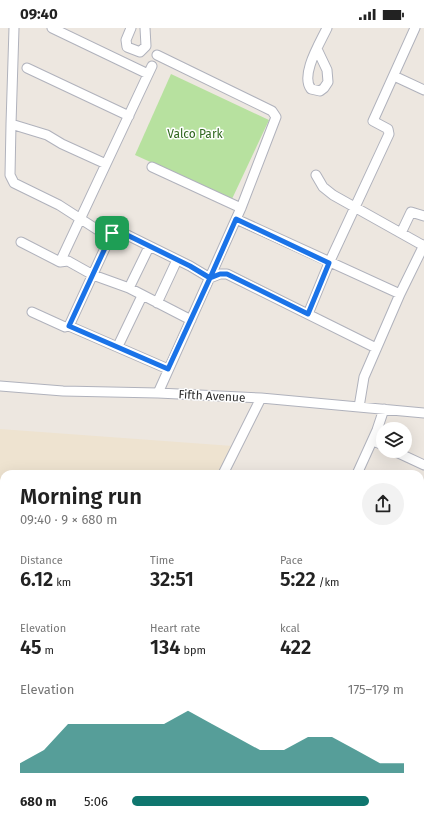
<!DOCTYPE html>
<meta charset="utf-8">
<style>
:root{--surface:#fff;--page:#f2f2f2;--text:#222;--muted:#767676;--accent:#0f766e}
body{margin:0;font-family:"Fira Sans",sans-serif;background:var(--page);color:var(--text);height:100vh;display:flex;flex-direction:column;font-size:15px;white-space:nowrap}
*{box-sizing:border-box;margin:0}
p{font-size:13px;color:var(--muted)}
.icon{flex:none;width:22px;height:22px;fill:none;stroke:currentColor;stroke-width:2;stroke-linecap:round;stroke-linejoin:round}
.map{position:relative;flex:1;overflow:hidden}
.details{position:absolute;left:0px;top:442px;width:424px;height:354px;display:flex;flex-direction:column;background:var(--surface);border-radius:12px 12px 0 0;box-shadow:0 4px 16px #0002}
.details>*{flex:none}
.fabs{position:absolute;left:376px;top:394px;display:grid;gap:8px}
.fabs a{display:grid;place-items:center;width:36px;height:36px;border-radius:50%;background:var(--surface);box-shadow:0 4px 16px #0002;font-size:20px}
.pin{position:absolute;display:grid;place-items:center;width:34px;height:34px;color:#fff;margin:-17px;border-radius:8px;box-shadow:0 2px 6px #0006}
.round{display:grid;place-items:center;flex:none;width:42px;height:42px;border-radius:21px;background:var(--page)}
.head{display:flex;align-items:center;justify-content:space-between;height:68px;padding:0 20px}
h1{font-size:22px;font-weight:600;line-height:30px}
.metrics{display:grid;grid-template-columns:repeat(3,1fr);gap:6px;height:68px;padding:4px 20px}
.metrics div{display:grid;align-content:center}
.metrics b{font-size:20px;font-weight:600}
.metrics small{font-size:11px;font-weight:400}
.metrics p{font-size:11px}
.chart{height:112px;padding:8px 20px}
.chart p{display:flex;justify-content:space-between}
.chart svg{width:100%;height:72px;margin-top:4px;fill:var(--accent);opacity:.7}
ul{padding:0 20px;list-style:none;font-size:13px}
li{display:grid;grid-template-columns:64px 48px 1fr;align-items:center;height:30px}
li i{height:10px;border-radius:5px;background:var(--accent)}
.status{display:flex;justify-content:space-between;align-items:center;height:28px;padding:0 20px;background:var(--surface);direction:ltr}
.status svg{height:11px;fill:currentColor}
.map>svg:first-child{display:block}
.education{fill:#eee3d0}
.green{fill:#b7e19f}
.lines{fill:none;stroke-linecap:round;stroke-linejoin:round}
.street-casing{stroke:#b0b2bc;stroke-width:11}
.secondary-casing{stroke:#b0b2bc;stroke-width:14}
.street{stroke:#fff;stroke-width:9}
.secondary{stroke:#fff;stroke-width:12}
.route-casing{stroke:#fff;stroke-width:8}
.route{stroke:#1a73e8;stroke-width:5}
.labels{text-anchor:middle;stroke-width:3;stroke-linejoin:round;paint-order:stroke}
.park-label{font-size:12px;fill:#30671f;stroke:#fff}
.street-label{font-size:12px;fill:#2c2c2c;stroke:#fff}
</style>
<div class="status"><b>09:40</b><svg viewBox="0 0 49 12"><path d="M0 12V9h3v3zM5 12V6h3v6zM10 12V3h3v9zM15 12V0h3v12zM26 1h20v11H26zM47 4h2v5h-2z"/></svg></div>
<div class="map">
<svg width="424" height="796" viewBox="0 0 424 796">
<rect width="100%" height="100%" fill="#ede7e0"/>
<path class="education" d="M0,401L233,418L219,446H4V488L0,486Z"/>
<path class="green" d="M171,46L269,92L232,171L135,127Z"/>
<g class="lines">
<defs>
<path id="street" d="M14,0L11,96L47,107L62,116L106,136
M52,0L148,46
M131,0L126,12L127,19L140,24L146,18L145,0
M317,21L327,42L328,54L324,60L320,63L311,61C300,47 320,15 327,0
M157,27L272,83L276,89L241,180L158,365
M27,40L129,88
M394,48L424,62
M11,96L10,147L14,155L59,177L104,206L119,203L190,238L210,250L220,246H227L376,320
M152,139L241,180
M316,147L323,159L333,167L424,218
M236,191L400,266
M401,205L411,184L424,188
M21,214L60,234L68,233L93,247L129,260L191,292
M60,234L152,38
M129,260L149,219
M157,275L177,232
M32,284L65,299L69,298L168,341
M308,286L329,235L389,106L388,101L373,93L415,0
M69,298L112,205
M118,318L142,268
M0,358L63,363L158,365L261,370L424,385
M359,379L364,349L400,266L424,217
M373,413L383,417
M394,423L424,437
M223,446L261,370
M357,446L377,402L384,381
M0,489L4,491
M420,501L424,503
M420,566L424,567
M420,625L424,627
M127,792L135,796
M36,796L38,792
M91,796L93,792
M155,796L157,792
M222,796L224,792"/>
<path id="secondary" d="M0,667L4,669
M420,766L424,758
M263,792L272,796
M406,796L408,792"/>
</defs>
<use href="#street" class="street-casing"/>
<use href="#secondary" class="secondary-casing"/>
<use href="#street" class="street"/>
<use href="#secondary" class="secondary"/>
</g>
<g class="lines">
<defs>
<path id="route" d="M112,205L69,298L168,341L210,250L220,246H227L308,286L329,235L236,191L210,250L190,238L119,203L112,205"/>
</defs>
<use href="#route" class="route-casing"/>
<use href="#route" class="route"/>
</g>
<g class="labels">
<g class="park-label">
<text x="195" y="110">Valco Park</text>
</g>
<g class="street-label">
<text transform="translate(212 368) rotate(3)" y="4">Fifth Avenue</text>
</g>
</g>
</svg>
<div class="fabs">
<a><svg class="icon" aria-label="layers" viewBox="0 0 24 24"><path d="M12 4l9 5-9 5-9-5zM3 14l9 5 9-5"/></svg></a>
</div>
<div class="pin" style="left:112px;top:205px;background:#1e9e55"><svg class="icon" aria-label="arrive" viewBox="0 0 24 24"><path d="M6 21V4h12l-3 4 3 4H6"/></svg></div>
<section class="details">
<div class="head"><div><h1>Morning run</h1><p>09:40 · 9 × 680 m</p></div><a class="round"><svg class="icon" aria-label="share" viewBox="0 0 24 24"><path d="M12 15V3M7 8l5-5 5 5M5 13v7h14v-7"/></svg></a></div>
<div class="metrics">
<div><p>Distance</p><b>6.12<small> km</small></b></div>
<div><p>Time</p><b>32:51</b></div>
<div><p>Pace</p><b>5:22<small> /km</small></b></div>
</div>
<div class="metrics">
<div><p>Elevation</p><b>45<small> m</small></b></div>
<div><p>Heart rate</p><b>134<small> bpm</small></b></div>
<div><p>kcal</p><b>422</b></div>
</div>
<div class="chart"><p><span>Elevation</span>175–179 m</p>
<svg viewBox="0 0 160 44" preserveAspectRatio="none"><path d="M0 44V38L10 30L20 14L30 14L40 14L50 14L60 14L70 6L80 14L90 22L100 30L110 30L120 22L130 22L140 30L150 38L160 38V44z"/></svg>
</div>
<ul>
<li><b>680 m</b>5:06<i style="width:87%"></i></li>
</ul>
</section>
</div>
